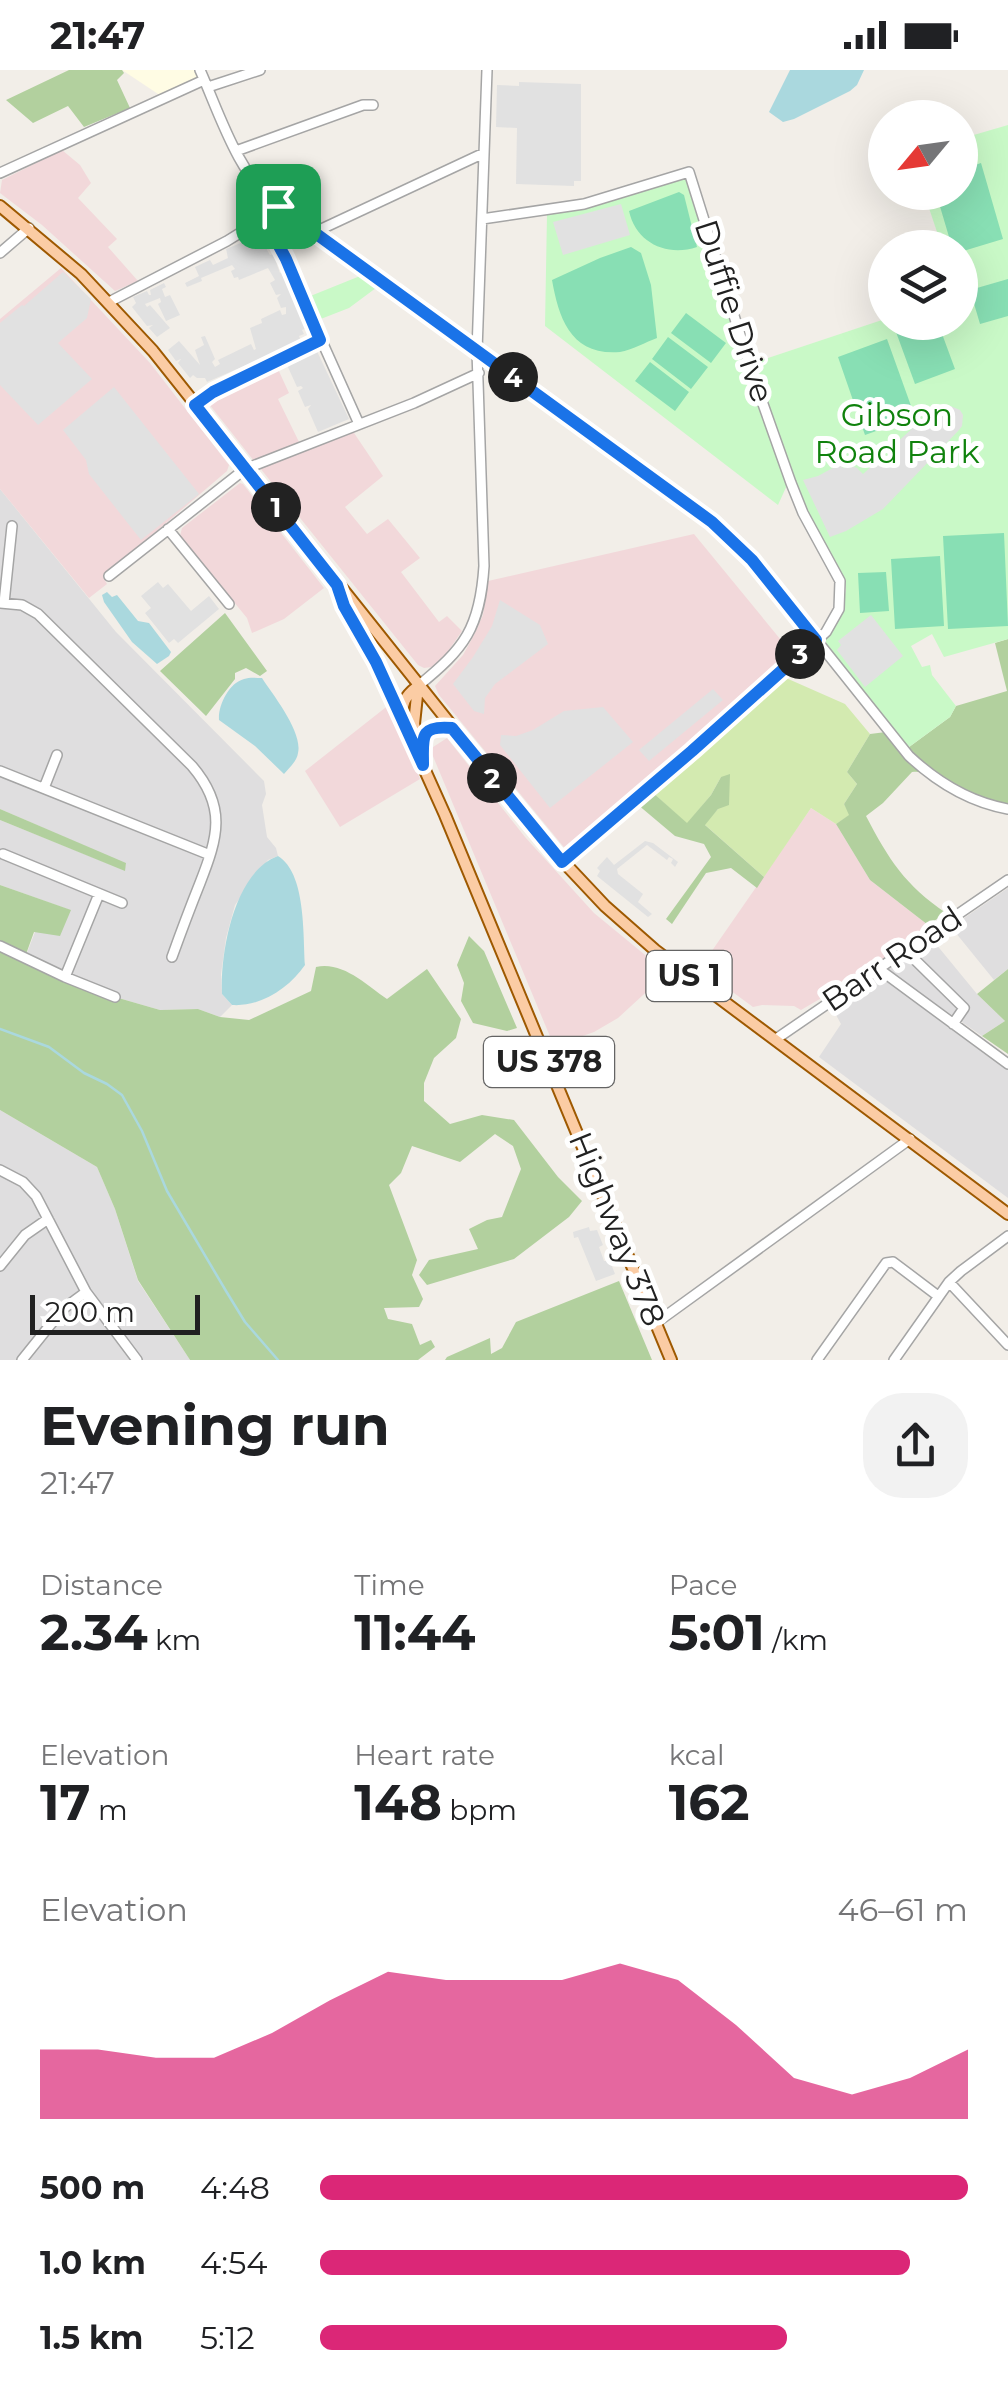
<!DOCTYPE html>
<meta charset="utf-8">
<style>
:root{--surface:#fff;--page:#f2f2f2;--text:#202124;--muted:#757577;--accent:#db2777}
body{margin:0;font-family:Montserrat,sans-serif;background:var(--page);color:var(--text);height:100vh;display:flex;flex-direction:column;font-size:38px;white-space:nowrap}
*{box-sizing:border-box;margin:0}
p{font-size:32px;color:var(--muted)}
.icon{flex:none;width:55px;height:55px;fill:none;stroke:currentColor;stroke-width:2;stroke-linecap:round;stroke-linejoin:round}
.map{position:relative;height:1290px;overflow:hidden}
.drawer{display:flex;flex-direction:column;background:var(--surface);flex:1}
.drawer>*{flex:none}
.needle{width:65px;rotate:241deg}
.buttons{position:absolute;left:868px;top:30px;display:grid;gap:20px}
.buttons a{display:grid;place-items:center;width:110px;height:110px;border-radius:50%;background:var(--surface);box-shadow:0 10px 40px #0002;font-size:50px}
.scale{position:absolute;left:30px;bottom:25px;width:170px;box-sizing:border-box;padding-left:10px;border:5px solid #212121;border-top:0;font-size:28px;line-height:35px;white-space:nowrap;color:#212121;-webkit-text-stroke:8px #fff;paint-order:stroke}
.pin{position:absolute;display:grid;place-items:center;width:85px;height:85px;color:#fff;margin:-42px;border-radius:20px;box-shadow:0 5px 15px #0006}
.km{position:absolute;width:50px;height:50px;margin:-25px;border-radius:50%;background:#222;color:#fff;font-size:28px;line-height:50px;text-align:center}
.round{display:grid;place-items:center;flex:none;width:105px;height:105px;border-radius:40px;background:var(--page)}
.headline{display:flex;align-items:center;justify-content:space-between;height:170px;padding:0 40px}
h1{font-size:55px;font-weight:700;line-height:75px}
.metrics{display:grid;grid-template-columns:repeat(3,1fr);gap:15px;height:170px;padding:10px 40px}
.metrics div{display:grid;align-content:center}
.metrics b{font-size:50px;font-weight:700}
.metrics small{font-size:28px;font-weight:400}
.metrics p{font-size:28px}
.chart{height:280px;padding:20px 40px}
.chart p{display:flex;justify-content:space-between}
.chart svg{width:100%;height:180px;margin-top:10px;fill:var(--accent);opacity:.7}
ul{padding:0 40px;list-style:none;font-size:32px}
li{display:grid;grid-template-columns:160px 120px 1fr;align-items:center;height:75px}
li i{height:25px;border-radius:12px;background:var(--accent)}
.status{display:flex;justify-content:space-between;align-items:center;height:70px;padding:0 50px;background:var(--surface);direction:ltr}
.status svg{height:28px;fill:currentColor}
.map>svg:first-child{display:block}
.residential{fill:#dfdedf}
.commercial{fill:#f2d8da}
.education{fill:#fffce4}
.grass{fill:#d3eab0}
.forest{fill:#b2d09e}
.park{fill:#c9f9c7}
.pitch{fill:#88dfb4}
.parking{fill:#e1e1e1}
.water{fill:#aad8de}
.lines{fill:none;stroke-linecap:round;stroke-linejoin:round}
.stream{stroke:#aad8de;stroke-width:2.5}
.minor-casing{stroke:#a5a5a5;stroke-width:12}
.major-casing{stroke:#9e5901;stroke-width:14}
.minor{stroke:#fff;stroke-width:9}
.major{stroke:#fbcca4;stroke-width:10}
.route-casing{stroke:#fff;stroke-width:20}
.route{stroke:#1a73e8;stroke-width:12}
.labels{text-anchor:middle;stroke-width:10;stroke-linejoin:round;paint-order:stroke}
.shield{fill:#fff;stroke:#646464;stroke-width:2.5}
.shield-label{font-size:30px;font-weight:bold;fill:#212121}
.street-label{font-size:32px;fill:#212121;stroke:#fff}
.park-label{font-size:32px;fill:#10820d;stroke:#fff}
</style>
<div class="status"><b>21:47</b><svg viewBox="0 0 49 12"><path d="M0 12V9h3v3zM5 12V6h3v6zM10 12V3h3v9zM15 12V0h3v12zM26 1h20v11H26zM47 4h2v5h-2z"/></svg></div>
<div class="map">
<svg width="1008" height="1290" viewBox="0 0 1008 1290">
<rect width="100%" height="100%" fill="#f2eee8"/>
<path class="residential" d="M0,419L116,562L264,711L266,724L262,735L267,767L276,778L278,786L268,790L235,835L226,868L221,904L222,924L232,935L220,947L198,939L160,940L115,927L25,888L35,862L70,840L0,815V750L124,800L126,794L0,739Z
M1008,818V899L994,910L951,857Z
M931,868L977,924L1005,951L982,966L887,900Z
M880,902L1008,998V1128L819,987L841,954L831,936Z
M0,1040L97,1097L115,1139L138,1211L190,1290H0Z"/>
<path class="commercial" d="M62,80L80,95L91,113L78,128L117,169L108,177L138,211L115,221L42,155L0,123L2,110Z
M61,198L150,293L229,395L227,401L103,507L107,514L89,528L0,419V249Z
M277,297L289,323L278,329L300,374L254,391L209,334L219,326Z
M352,360L383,406L345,437L367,464L388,449L420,488L401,502L439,552L447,546L462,561L447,583L432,597L424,598L418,595L260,398Z
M240,413L243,414L324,518L284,549L252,563L247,548L180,466L182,458Z
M694,464L790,581L567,781L439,625L435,616L463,585L473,567L483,545L488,511Z
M390,634L420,709L340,757L305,701Z
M447,668L525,767L594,843L667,903L618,948L594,962L554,976L430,679Z
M811,738L836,754L870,810L928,855L876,896L801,940L794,936L762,935L753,937L700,898Z"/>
<path class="education" d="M122,0H200L204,10L164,28Z"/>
<path class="grass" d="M786,608L845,634L870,664L847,702L857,714L844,734L850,745L836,754L811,738L764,807L704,754L718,739L721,707L711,725L687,754L651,721Z"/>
<path class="forest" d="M69,0H122L124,3L117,10L130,38L84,57L68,36L33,53L6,30Z
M225,543L267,601L260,606L246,598L235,603V609L206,646L160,601Z
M1008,569V739C975,733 943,699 912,702L883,733L866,746C889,790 905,815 946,843L928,855L870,810L836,754L849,745L844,734L857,714L847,702L870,664L886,662L905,680L950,647L956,636L1007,621L995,573Z
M730,704L729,735L718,739L705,755L764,807L757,818L731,798L706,803L672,854L666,849L711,787L704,774L675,766L637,734L651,721L687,753L711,725L721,707Z
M0,739L126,793L125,801L0,750Z
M0,815L71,840L60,866L34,862L25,887L115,927L160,940L198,939L220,947L249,950L311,921L316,897C343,891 366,915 387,929L427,899L461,949L456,968L434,988L424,1013V1031L450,1054L482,1045L514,1050L558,1107L582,1131L569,1147L514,1189L427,1215L419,1205L429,1190L478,1179L469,1159L487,1150L502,1147L521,1099L513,1076L495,1064L460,1092L412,1076L401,1103L389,1115L417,1190L412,1205L423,1229L419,1237L384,1238L388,1249L412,1254L420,1275L431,1270L435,1277L418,1290H190L138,1210L115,1139L97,1097L0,1040Z
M469,866L484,881L517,958L507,961L473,953L461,931L464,913L457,895Z
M1008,899V984L982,966L1005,951L977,924Z
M619,1211L652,1290H445L447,1287L490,1268L491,1284L502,1278L516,1252Z"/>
<path class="park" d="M1008,55V569L944,587L932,564L911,576L922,597L930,595L932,605L956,636L950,647L905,680L821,571L840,549L846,520L844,509L816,462L799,426L750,294L885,249V252H960V178L942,177L924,123L960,122V69Z
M684,107L689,110L788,413L778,435L545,256L547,144L587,137Z
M370,202L384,212L349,238L313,252L303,229Z"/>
<path class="pitch" d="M981,93L1003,169L960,182V178L952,177L936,123L960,122V100Z
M679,122L684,125L697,177C667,187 636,173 629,141Z
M631,177L641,183L651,215L657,268C646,272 632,280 620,282C571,286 559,249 552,210L600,188Z
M1008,209V246L980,254L970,220Z
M686,243L726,273L711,293L671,263Z
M923,253H938L955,299L915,314L896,262Z
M668,267L708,297L691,319L652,289Z
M887,269L915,347L865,365L838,287Z
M650,292L689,322L675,341L635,311Z
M1004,463L1008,556L948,559L943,466Z
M940,486L944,556L895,559L891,489Z
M886,502L889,541L860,543L858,503Z"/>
<path class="parking" d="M519,12L581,14V111H574V116L516,114L517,58L496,57L497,15L519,16Z
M621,134L630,165L563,185L553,152Z
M263,164L268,173L267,180L270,185L273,184L280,203L284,202L307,258L302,260L304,264L299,266L301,271L207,312L205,308H197L193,305L190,308L178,293L181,289L176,291L168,280L179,271L200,295L195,280L204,275L201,267L205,266L215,289L212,292L215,297L220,294L218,290L251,274L254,280L256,279L250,258L262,253L261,249L280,240L282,245L286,244V237L281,238L277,228L281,224L276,225L270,213L275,210L268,198L239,210L238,207L234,208L231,201L235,199L232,195L201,208L202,211L187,217L185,213L199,206L195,197L210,190L213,195L228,188L226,179Z
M63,202L91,229L87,248L58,273L92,309L38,355L0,315V253L22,235L24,236Z
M164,213L166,217L162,219L165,227L170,225L180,245L166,251L158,234L161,232L160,228L145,234L147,237L150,235L170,258L157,267L149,258L153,255L147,256L132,237L136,233L133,227L147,221L149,225H151L150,220Z
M315,277L349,349L318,362L308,339L311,335L305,337L298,321L303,318L301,316L297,317L287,295L291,293L289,289Z
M114,317L199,424L141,470L89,404L86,390L63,360Z
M948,335L960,340L963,345L962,356L959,360L883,439L846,461L830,467L803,410L818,406L840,394L843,398L851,396L857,398L863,404L881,388L885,391L892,384L893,376L936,337L938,339Z
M158,512L163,518L168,514L191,541L209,526L219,539L178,573L174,569L169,573L145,543L151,538L141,526Z
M500,530L540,555L548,574L495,614L485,628L484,644L474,641L453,614L473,587L492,556Z
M871,545L903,586L865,617L837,580L841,575L838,571Z
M713,619L723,630L649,691L639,680Z
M603,637L633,672L550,738L500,675L501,665L516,666L533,660L564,641Z
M645,771L653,773L678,792L675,797L671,793L673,789L669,787L667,790L647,775L617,799L618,804L643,824L638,832L652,844L648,847L597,806L600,801L597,798L607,787L614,795Z
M589,1157L590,1161L597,1160L603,1175L599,1177L604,1191H610L615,1204L596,1211L578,1167L574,1168L573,1162Z"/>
<path class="water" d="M790,0H864L857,15L850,21L794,49L783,52L769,42Z
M107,522L112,527L117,525L138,551L149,553L171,582L169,586L157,594L132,572L104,532L102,525Z
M262,608C273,625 303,662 298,683C297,691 289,698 284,704L255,676L219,650C218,635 229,613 244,609C250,607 256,608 262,608Z
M278,786C306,803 303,864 305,895C289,918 261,937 232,935L222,924C220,883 234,802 278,786Z"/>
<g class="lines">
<path class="stream" d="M0,959L49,977L84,1003L107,1014L122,1025L142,1061L167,1121L226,1221L245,1252L278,1290"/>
<defs>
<path id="minor" d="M200,0C220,45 238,105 278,136L725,463L759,498L909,686C938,713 969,732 1008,739
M208,17L260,0
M236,81L363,35H373
M0,103L204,10
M264,148L285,189L359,354
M482,149L584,134L689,102L752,303L791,413L803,443L840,511L839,539L826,562L692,681L562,792
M315,162L484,83
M0,183L29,158
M109,232L227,171L264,148L278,136
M195,335L213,322L320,270
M168,459L229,534
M109,506L245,399L414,333L479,303
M0,533L22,535L38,544L192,696C227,737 218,767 200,813C190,838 181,862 172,887
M4,533L12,456
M418,616C465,578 480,558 484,496L477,281L487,0
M0,701L210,785
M44,718L57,685
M3,784L122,833
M0,876L65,907L115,927
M906,881L964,938L953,954
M879,899L1008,994
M65,907L99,824
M776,969L1008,810
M0,1100L23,1112L36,1126L86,1222L137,1290
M0,1196L25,1165L48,1149
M949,1212L1008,1275
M656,1253L910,1069
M22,1290L63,1239L86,1222
M817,1290L886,1193L893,1192L897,1195L938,1226
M894,1290L949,1212L961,1201L1008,1166"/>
<path id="major" d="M0,136L81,204L153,281L541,768L605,836L655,880L1008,1144
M338,521L344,535L379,598L445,745L671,1290
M418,616L414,654L420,680
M403,649C401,634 405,626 417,617
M423,674C424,656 437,657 452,658"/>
</defs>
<use href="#minor" class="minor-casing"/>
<use href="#major" class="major-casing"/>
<use href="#minor" class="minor"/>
<use href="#major" class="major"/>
</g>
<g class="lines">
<defs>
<path id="route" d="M278,136L712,452L752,490L816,570L692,681L562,792L452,658C419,655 423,667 423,695L376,592L344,536L337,515L195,335L213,322L320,270L286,189L264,148Z"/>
</defs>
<use href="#route" class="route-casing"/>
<use href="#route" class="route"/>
</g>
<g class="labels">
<g class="shield">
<rect x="646.5" y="881" width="85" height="50" rx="8"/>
<rect x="484" y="967" width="130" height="50" rx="8"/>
</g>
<g class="shield-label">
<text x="689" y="916">US 1</text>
<text x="549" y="1002">US 378</text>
</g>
<g class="street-label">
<text transform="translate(734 241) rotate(72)" y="11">Duffie Drive</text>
<text transform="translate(892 889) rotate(-34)" y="11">Barr Road</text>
<text transform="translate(617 1159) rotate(68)" y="11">Highway 378</text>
</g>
<g class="park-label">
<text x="897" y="356">Gibson<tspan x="897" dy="37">Road Park</tspan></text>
</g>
</g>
</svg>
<div class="buttons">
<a><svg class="needle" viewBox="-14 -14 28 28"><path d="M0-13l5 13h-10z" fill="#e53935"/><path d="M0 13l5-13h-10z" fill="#757577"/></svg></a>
<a><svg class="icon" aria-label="layers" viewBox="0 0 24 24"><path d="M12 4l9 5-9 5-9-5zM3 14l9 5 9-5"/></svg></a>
</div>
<div class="scale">200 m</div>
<div class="pin" style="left:278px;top:136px;background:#1e9e55"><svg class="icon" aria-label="arrive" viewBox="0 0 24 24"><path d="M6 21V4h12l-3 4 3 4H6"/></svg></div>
<b class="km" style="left:276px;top:437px">1</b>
<b class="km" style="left:492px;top:708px">2</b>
<b class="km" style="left:800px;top:584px">3</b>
<b class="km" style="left:513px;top:307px">4</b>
</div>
<section class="drawer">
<div class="headline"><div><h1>Evening run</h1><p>21:47</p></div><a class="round"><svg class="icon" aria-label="share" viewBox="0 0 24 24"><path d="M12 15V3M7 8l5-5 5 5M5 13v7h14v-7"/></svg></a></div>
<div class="metrics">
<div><p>Distance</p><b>2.34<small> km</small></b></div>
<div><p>Time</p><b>11:44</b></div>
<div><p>Pace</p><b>5:01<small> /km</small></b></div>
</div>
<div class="metrics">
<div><p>Elevation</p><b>17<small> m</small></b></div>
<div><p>Heart rate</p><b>148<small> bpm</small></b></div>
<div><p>kcal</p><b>162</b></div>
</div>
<div class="chart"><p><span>Elevation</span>46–61 m</p>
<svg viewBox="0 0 160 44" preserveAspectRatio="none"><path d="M0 44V27L10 27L20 29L30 29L40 23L50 15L60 8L70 10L80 10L90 10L100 6L110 10L120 21L130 34L140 38L150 34L160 27V44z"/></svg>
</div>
<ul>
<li><b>500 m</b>4:48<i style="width:100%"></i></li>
<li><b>1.0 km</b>4:54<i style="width:91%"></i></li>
<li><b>1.5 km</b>5:12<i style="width:72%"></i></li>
</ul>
</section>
